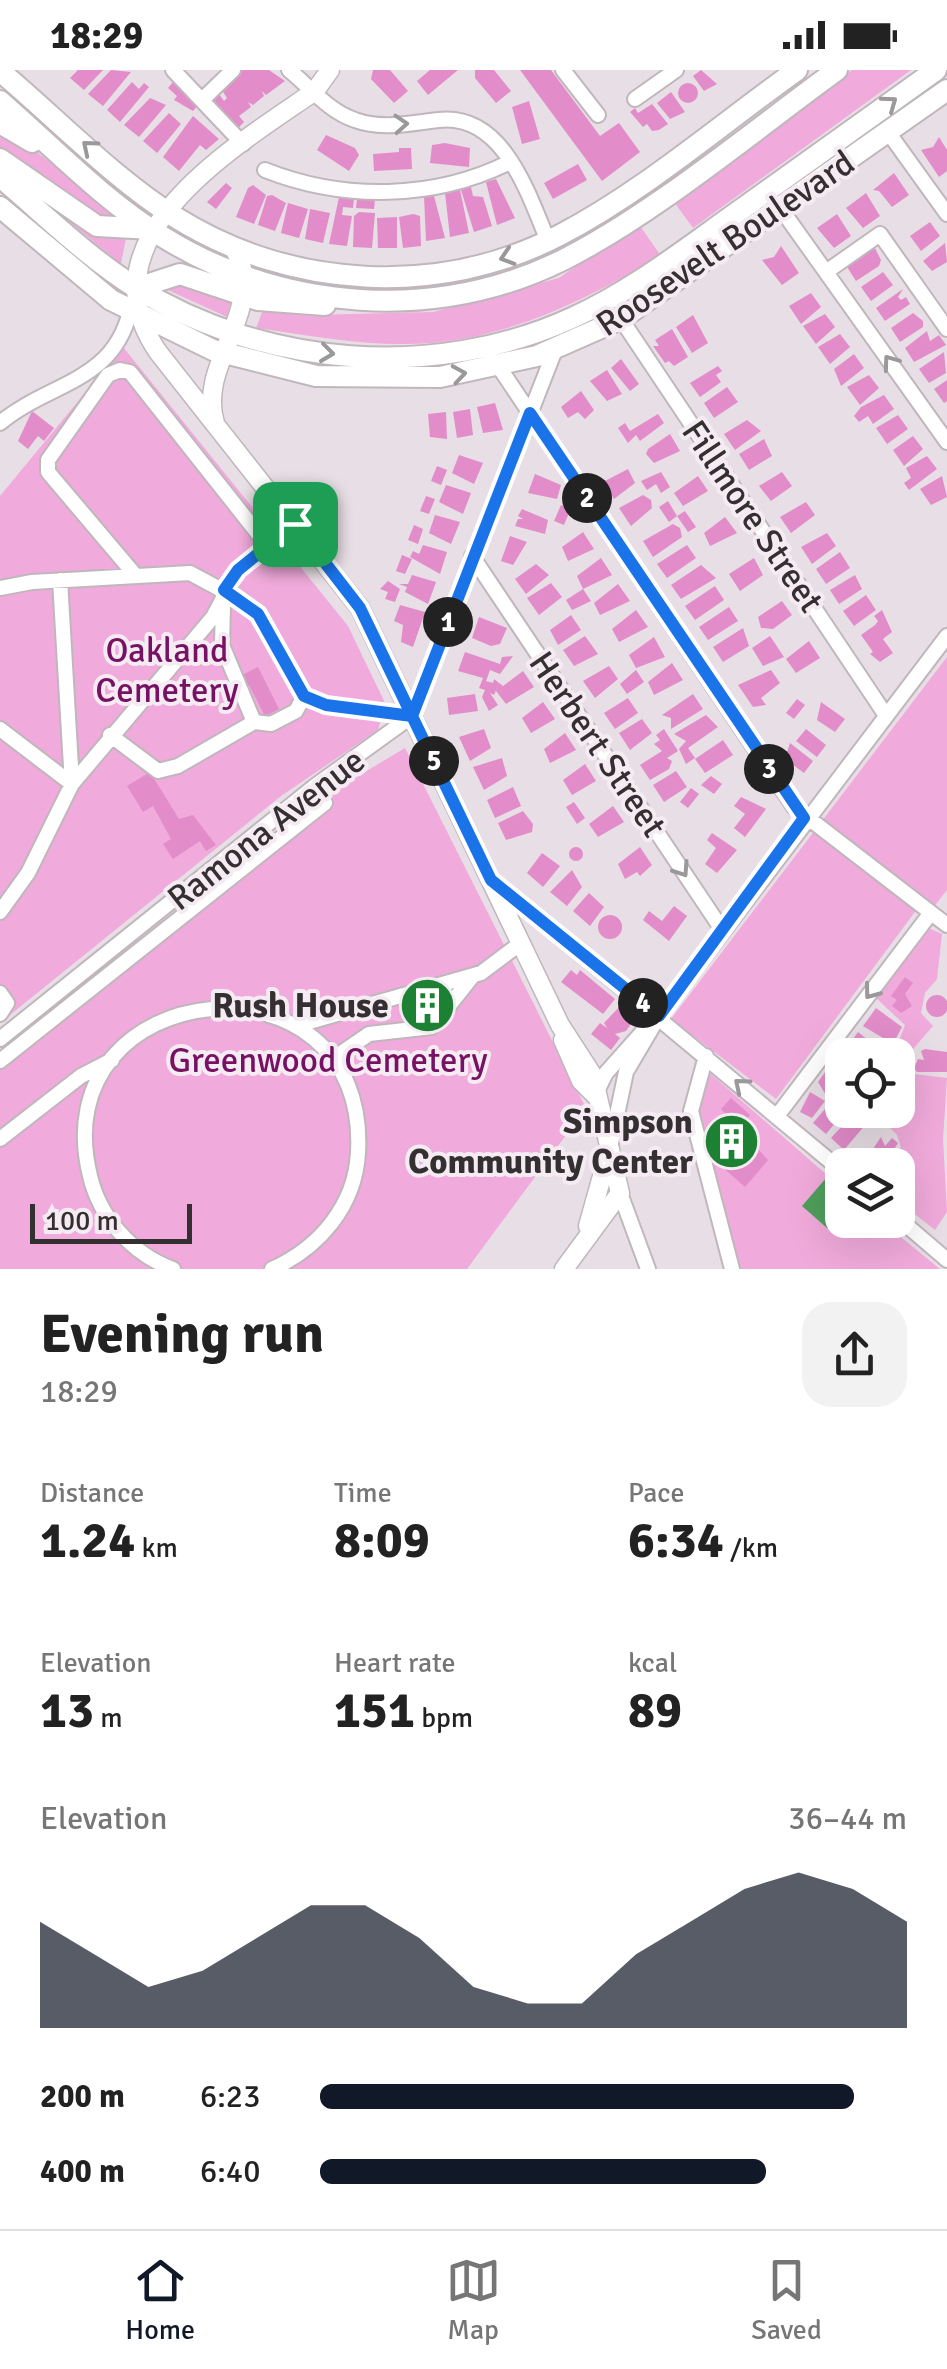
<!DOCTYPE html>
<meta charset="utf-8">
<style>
:root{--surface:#fff;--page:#f2f2f2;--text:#222;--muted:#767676;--line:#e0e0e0;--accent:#111827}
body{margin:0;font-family:Signika,sans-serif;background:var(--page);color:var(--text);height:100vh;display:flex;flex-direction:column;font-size:38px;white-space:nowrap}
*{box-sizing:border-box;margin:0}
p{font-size:32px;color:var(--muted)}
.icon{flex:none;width:55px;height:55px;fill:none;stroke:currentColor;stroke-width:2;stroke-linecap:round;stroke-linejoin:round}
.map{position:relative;height:1199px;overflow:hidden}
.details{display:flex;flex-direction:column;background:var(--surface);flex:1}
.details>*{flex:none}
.fabs{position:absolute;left:825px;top:968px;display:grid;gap:20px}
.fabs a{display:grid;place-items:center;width:90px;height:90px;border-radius:20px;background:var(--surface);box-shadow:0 10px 40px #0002;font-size:50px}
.scale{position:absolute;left:30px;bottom:25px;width:162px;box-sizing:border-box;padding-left:10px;border:5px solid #343032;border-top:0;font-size:28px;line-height:35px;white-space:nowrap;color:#343032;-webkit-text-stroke:8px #f5ebf2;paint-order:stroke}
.pin{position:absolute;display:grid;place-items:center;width:85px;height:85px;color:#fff;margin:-42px;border-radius:20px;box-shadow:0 5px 15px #0006}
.km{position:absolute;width:50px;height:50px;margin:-25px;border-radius:50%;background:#222;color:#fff;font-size:28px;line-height:50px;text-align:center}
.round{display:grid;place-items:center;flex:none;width:105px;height:105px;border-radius:30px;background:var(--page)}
.head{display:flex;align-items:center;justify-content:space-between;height:170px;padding:0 40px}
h1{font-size:55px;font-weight:700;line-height:75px}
.figures{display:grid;grid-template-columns:repeat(3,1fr);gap:15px;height:170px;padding:10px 40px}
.figures div{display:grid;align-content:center}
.figures b{font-size:50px;font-weight:700}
.figures small{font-size:28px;font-weight:400}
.figures p{font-size:28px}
.chart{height:280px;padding:20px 40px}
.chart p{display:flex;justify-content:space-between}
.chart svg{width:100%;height:180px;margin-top:10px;fill:var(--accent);opacity:.7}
ul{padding:0 40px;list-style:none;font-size:32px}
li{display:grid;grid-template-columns:160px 120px 1fr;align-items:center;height:75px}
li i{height:25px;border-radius:12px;background:var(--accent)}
.status{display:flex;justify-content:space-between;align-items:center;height:70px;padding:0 50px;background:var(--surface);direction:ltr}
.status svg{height:28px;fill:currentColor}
.tabs{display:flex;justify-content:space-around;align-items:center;height:140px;border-top:2px solid var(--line);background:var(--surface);font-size:28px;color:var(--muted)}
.tabs a{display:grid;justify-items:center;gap:5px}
.tabs .selected{color:var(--accent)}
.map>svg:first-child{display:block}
.green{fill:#f0aadb}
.water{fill:#4f9f5b}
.building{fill:#e28dca}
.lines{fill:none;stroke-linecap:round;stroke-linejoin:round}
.minor-casing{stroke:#c0b7bd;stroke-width:18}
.major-casing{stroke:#c0b7bd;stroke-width:21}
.highway-casing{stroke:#c0b7bd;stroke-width:24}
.minor{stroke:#fff;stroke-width:14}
.major{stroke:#fff;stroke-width:18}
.highway{stroke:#fff;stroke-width:20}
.oneway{stroke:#9a9898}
.route-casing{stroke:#fff;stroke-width:20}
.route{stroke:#1a73e8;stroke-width:12}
.labels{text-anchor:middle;stroke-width:8;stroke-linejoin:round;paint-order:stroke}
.street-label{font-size:35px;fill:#343032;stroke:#f5ebf2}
.park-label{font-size:35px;fill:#771163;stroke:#f5ebf2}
.poi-label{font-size:35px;font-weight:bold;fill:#343032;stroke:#f5ebf2;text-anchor:end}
</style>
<div class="status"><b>18:29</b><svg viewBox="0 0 49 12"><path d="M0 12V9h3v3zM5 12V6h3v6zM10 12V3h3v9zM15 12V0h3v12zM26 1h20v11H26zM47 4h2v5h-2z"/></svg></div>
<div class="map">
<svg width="947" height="1199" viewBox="0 0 947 1199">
<rect width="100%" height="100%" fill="#e8dee5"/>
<path class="green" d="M852,0H911L693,158L672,129Z
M0,59L33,79L116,144L112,149C75,138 36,100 0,79Z
M29,119L85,159L126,168L121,194Z
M638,153L661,186C584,231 501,273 409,274C358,275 306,265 256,258L263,240L314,245L433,242L559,208Z
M173,208L232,227L227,247L157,215Z
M123,277L348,556L385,633L378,660L281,726L0,953V426Z
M947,587V820L933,838L923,831L776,1029L671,949Z
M405,678L586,1038L467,1199H0V987L325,726Z
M926,857L942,864L937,909L925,923L921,943L933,956L907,986L914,1004L947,1008L943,1069L947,1142L935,1160L898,1131V1095H889L901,1077L897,1065L873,1040H898V985H894L905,955L876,928Z
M706,1000L842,1118V1150H880L940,1199H737L696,1046Z"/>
<path class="water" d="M827,1107L842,1119V1150H855L848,1158H827L802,1136Z"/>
<path class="building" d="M78,0H103L84,20L70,8Z
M111,0L131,2L103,36L88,24Z
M238,0H269L285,11L266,25L262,21L264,26L253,35L248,32L251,37L239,46L244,52L239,57L213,31L219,24L224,31L227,28L221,19Z
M373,0H390L408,21L394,33L371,9Z
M430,0H458L428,25L417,11Z
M475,0H494L511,21L496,33L475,8Z
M520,0H551L600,66L619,53L640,82L602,111Z
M701,0L717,14L704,21L693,6Z
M174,11L200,33L193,41L174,30L177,26L168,18Z
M132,12L139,19L144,13L149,17L120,52L107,40Z
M678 23a10 10 0 1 1 20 0a10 10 0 1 1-20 0Z
M671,22L685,42L670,49L657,33Z
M150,28L166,35L139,67L124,55Z
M529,31L540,69L522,74L512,37Z
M652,34L668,54L659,60L652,61L647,54L643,57L630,42L635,38L638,43Z
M169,43L181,54L157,83L143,71Z
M193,46L219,69L206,80L200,75L179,101L163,87Z
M326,65L355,78L359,85L349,101L317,80Z
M939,67L947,80V101L939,107L921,80L933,77Z
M445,73L470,78L469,97L430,93L432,75Z
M399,78H411L412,99L374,101L373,84L399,82Z
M578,94L587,110L553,129L544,113Z
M894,103L909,125L892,137L879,121L873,120Z
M496,109L515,148L497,155L486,112Z
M226,113L232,118L216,139L207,132Z
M253,115L266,125L254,154L236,147L248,118Z
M471,117L473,126L483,127L492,156L474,162L461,120Z
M460,120L469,163L450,167L445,123Z
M866,123L880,146L863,158L846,138Z
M272,125L286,133L275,161L258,155L267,126Z
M434,126L445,168L426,171L424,127Z
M339,127L354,128L353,138L343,137L342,145L352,146L347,176L329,174Z
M357,128L375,129L374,139L356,138Z
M288,133L308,139L299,168L281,163Z
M310,139L330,143L323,173L305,169Z
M359,142L375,143L372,178L353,177L354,146Z
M413,144L420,146L421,176L403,178L399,147Z
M837,144L851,166L834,178L817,158Z
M397,147V178H378L377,148Z
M930,152L940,166L921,181L910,166Z
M945,173L947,192L932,201L923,191Z
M781,176L799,203L782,215L762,190L774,187Z
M875,178L881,190L879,196L856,211L847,197Z
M883,202L893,215L871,231L861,217Z
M903,219L898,227L901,230L906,227L910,234L885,251L876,238Z
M811,223L821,237L801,254L789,236Z
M913,243L923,251V257L900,272L891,258Z
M825,244L835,257L816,274L803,256Z
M693,245L708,273L692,283L676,257Z
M672,259L688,287L674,296L669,291L665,293L653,276H659L655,270Z
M927,261L930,271L939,265L946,275L914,292L905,278Z
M840,264L850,277L830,294L818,277Z
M944,282L946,303L929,313L919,299Z
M854,284L864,298L841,316L834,299Z
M621,289L639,314L630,321L611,298Z
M718,296L722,301L716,305L721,312L700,327L690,313Z
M607,300L622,324L607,331L590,311Z
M869,305L879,318L860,335L847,317Z
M947,310V331L944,333L934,319Z
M727,317L738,332L714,348L704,333Z
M581,321L594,340L585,349L578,342L568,348L561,337Z
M884,325L894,339L873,354L868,346L859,352L854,346L861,337Z
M495,333L503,360L483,363L477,337Z
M470,339L473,365L457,368L453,342Z
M32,341L54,358L44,371L38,366L28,379L18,371Z
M446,342L447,369L430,367L428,344Z
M658,344L664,353L640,371L636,365L628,373L618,358L625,353L630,361Z
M898,345L908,359L887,374L876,358Z
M747,350L761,361L735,380L724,364Z
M670,364L680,381L654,393L646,384L648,379Z
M913,366L923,379L904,396L893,380Z
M764,369L772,386L749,400L739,384Z
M459,385L483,393L474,414L452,403Z
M927,386L937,399L909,420L904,413L911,408L906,398Z
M437,396L447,400L441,415L431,411Z
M628,399L635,413L614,429L603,412Z
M661,402L670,417L661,423L656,414L647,420L641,411Z
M782,402L792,416L771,431L759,416Z
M535,404L561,415L557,429L528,423Z
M698,406L708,421L683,436L674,423Z
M942,406L947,427L931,435L920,419Z
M446,415L471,423L463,444L439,432Z
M643,425L651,430L652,438L631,456L619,438Z
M426,426L435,429L429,444L420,441Z
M668,431L677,446L669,452L659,437Z
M806,432L815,445L791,463L780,447Z
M561,435L571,438L564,455L554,451Z
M522,439L548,450L545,464L515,456L518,449H523L518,446Z
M685,441L696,457L688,462L677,446Z
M435,445L460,452L451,474L429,463Z
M725,447L737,463L710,476L704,463Z
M673,454L680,458L682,467L653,487L643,471Z
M414,455L423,459L418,474L408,470Z
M583,462L594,479L568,491L562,477Z
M827,463L836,476L812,494L801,477Z
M510,466L527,472L513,495L501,491Z
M423,475L447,482L440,504L410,487L413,481L419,484Z
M687,475L696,488L667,508L657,494Z
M840,482L850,498L826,514L816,499Z
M402,485L412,489L405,504L396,501Z
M601,488L612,505L583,519L577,506Z
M754,488L763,505L740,521L729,504Z
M536,494L549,505L526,524L515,509Z
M701,495L716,508L681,529L671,515Z
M412,505L436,512L428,534L405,522L407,517L399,514H408Z
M855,505L862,519L839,534L830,520Z
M388,511L400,519L395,532L385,529L388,522L380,519Z
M551,513L562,527L539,545L527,528Z
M618,514L630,531L600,545L594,533Z
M715,516L724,530L695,550L685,536Z
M583,519L591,531L572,540L566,530Z
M866,525L876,540L854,556L843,541Z
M782,531L792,545L773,559L761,558L758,547Z
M400,535L425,542L413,577L401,572L403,555L394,551Z
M729,537L738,551L708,570L699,557Z
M636,540L648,557L619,572L612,559Z
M882,540L892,562L883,569L893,583L880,592L870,584L873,582L861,565L875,555L878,551L874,546Z
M571,545L581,560L558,575L550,560Z
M479,547L507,558L500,574L491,576L472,568Z
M743,558L749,576L723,592L713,577Z
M585,566L598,584L574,596L563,580Z
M770,566L784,587L763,596L752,578Z
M654,567L665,587L636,598L629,585Z
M809,571L820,588L796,603L786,589Z
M465,582L500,594L502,587L513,586L500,604L490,600L486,611L493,613L494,609L503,616L523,601L534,617L506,634L496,621L498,616L494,625L490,623L498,635L489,641L482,627L485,620L479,618L483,608L458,601Z
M672,593L683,610L654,625L648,612Z
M609,596L618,609L595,628L583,611Z
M258,597L279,639L265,646L249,615L242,619L236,608Z
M636,600L644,612L627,624L620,614Z
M771,600L780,613L761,628L766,635L753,637L738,615Z
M475,624L478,641L449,645L447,628Z
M693,624L703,639L671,659V648L662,645Z
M628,628L638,643L615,659L604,643Z
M797,629L805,635L794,649L786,643Z
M543,632L555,649L531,663L522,648Z
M821,632L845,649L835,662L817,650Z
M706,645L718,657L688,678L695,688L686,694L679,679L686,671L674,664Z
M642,649L652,663L630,680L619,663Z
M484,659L491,678L470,691L459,667Z
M664,659L678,681L667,688L672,691L669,699L650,710L640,695L662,681L654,674L660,670L656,665Z
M806,659L826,675L817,687L796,671Z
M565,663L576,680L550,693L544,679Z
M723,670L733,685L705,703L695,689Z
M790,673L813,691L804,703L785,689Z
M502,688L507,706L484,720L473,697Z
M585,694L596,711L572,725L563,710Z
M676,701L687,717L664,732L653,715Z
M150,702L179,749L193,745L216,775L206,781L200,771L173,789L163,774L171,769L153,736L143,742L127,716Z
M711,706L722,714L714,724L701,715Z
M513,717L521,736L495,748L487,730Z
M691,718L699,724L688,738L680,732Z
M741,727L766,739L745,767L734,758L745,744L734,736Z
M574,732L585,748L577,754L566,737Z
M613,736L624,752L598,767L589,754Z
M523,741L533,754L532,762L506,770L498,753Z
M712,763L737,780L717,803L705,794L716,778L707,770Z
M569 784a7 7 0 1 1 14 0a7 7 0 1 1-14 0Z
M640,777L652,795L640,806L637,802L625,809L618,794Z
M542,783L560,796L543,817L527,803Z
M572,800L582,817L567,836L550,822Z
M589,823L604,837L590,856L573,841Z
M674,836L687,846L669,871L643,850L649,841L662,851Z
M598 857a12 12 0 1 1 24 0a12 12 0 1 1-24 0Z
M571,900L577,905L580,900L615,929L603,944L561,912Z
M905,907L913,913L905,924L912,936L901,943L892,936L897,930L891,926Z
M432,918L446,938L432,948L428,942L421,947L411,932Z
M926 936a11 11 0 1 1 22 0a11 11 0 1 1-22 0Z
M621,935L636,947L626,961L615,964L620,968L611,980L591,964L600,953L607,958L604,953Z
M876,938L902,957L893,974L863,956Z
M858,962L883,982L881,985H860L848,976Z
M925,979L947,982V1002H917L914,998L918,989L924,990L921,981Z
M828,998L842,1010L827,1027L818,1012Z
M810,1022L825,1031L812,1048L800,1042Z
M837,1025L846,1040L826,1064L813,1053Z
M731,1028L750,1045L739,1058L768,1090L745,1117L720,1095L727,1086L706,1068L726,1044L721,1039Z
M853,1044L866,1054L844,1080L831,1068Z
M881,1067L885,1076L892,1068L898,1073L893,1081L881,1095H862Z"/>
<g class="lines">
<defs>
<path id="minor" d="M173,0L243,74
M289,0C310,17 328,41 355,50C382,60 411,53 439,50C503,43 528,123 548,171
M563,0L598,45
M203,29L233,0
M635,29L676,0
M888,62L947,144
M265,100C343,131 434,130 510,92
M781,139L947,372
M826,202L880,164L947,259
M621,249L885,644
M499,297L794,737L947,855
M0,353C49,312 113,313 130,241
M472,486L723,861
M136,506L48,402V390L108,305L120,300L130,302L267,475
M60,510L72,714
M0,518L32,512L190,503L244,532L258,544L304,626L325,635L412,646
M223,536L222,575L254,652
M0,659L72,714
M110,665L158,701L178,696L254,652L271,654L296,641L304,626
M493,811L842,1101
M0,842L28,803L72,714L213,547L238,500L295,454
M0,923L7,933L0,944
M295,956L481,903L521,873
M0,969L315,716L412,646L555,280
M706,986L691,1041L732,1199
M331,990L369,964L432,957L472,907
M0,991L325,733
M595,1025L606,1003L654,949
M777,1046L930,844
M0,1069L81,1006L112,990
M611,1073L626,1002L659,946L947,566
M620,1123L648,1199
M898,1148L947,1190
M173,1199C132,1184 100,1148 90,1106C40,904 370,871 358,1083C355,1136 319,1178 272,1199"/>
<path id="major" d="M330,0L315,21C236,76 79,167 158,282L360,538L560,955L593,1006L620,1123L564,1199
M215,353C196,292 271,237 233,177
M563,970L581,1011L595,1025
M588,1156L608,1085"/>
<path id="highway" d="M0,1C57,49 112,107 175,147C290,219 439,228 560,165C644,121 720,55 797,0
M0,31C53,77 104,131 163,167C283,241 435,253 563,190C654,144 753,61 837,0
M0,53L32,72
M0,89L97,156L152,159
M0,107C44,144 86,186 135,217C264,297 434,311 572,248C630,222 680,183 732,146C800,97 868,49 936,0
M0,137L111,230L213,280L316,306L440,307L537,286L621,249L947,20
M137,218L180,204L258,230L325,235"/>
</defs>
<use href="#minor" class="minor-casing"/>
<use href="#major" class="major-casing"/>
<use href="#highway" class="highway-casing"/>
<use href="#minor" class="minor"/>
<use href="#major" class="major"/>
<use href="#highway" class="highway"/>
</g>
<defs><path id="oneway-chevron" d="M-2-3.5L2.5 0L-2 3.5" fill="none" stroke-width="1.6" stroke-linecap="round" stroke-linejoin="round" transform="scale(2.5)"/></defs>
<g class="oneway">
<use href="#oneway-chevron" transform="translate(890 33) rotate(-36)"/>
<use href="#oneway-chevron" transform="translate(401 54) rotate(-4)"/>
<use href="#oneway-chevron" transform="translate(89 77) rotate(-140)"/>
<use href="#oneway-chevron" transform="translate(507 187) rotate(162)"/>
<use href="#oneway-chevron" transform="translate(327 283) rotate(7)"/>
<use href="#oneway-chevron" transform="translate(890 292) rotate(-126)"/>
<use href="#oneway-chevron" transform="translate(459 304) rotate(-9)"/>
<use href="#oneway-chevron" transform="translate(682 800) rotate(56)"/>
<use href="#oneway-chevron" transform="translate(871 922) rotate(127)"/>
<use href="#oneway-chevron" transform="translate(741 1015) rotate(-140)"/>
</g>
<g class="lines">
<defs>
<path id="route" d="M295,454L360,538L412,646L530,343L804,748L659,946L491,810L412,646L326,635L304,626L258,544L224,520L238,500L295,454"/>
</defs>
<use href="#route" class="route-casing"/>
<use href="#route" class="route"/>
</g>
<defs>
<symbol id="building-disc" viewBox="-11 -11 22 22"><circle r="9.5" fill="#1d8134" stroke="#f5ebf2"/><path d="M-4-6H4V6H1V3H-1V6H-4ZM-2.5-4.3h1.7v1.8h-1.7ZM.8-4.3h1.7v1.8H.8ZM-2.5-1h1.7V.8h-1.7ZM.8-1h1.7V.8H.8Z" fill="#fff"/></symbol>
</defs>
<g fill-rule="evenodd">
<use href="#building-disc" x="396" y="904" width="63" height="63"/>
<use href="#building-disc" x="700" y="1040" width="63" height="63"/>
</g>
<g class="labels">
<g class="street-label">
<text transform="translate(725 173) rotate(-34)" y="12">Roosevelt Boulevard</text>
<text transform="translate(753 446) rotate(56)" y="12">Fillmore Street</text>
<text transform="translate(598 674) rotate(56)" y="12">Herbert Street</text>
<text transform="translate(266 759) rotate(-38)" y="12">Ramona Avenue</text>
</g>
<g class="park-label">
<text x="167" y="592">Oakland<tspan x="167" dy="40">Cemetery</tspan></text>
<text x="328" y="1002">Greenwood Cemetery</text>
</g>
<g class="poi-label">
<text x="389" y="947">Rush House</text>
<text x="693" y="1063">Simpson<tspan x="693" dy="40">Community Center</tspan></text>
</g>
</g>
</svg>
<div class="fabs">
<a><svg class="icon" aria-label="locate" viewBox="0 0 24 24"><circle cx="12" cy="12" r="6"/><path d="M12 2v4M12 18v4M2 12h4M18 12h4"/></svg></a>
<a><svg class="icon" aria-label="layers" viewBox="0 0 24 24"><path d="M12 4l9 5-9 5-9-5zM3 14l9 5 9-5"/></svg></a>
</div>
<div class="scale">100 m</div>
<div class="pin" style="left:295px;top:454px;background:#1e9e55"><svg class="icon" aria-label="arrive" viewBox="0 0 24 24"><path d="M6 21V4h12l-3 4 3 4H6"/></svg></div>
<b class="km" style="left:448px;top:552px">1</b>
<b class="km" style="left:587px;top:428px">2</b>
<b class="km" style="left:769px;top:699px">3</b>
<b class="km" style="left:643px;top:933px">4</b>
<b class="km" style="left:434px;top:691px">5</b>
</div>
<section class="details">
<div class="head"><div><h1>Evening run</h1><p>18:29</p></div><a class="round"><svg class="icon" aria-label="share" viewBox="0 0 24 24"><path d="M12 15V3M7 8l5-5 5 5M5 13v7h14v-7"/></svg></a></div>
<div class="figures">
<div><p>Distance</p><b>1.24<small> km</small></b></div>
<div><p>Time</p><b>8:09</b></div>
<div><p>Pace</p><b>6:34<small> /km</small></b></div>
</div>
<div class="figures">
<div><p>Elevation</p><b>13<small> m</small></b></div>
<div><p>Heart rate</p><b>151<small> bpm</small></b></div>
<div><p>kcal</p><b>89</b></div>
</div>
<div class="chart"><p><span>Elevation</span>36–44 m</p>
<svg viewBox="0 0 160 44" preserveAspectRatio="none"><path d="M0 44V18L10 26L20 34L30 30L40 22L50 14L60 14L70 22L80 34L90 38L100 38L110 26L120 18L130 10L140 6L150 10L160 18V44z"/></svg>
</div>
<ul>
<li><b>200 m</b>6:23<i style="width:91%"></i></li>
<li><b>400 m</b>6:40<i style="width:76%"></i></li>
</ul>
</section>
<nav class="tabs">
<a class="selected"><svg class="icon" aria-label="home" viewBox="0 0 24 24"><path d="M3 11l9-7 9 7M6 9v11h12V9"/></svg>Home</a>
<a><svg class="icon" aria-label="map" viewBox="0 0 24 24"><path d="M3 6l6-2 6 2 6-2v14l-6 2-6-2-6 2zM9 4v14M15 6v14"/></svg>Map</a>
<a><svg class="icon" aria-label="saved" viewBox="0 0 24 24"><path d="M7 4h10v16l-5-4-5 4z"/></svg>Saved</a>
</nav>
